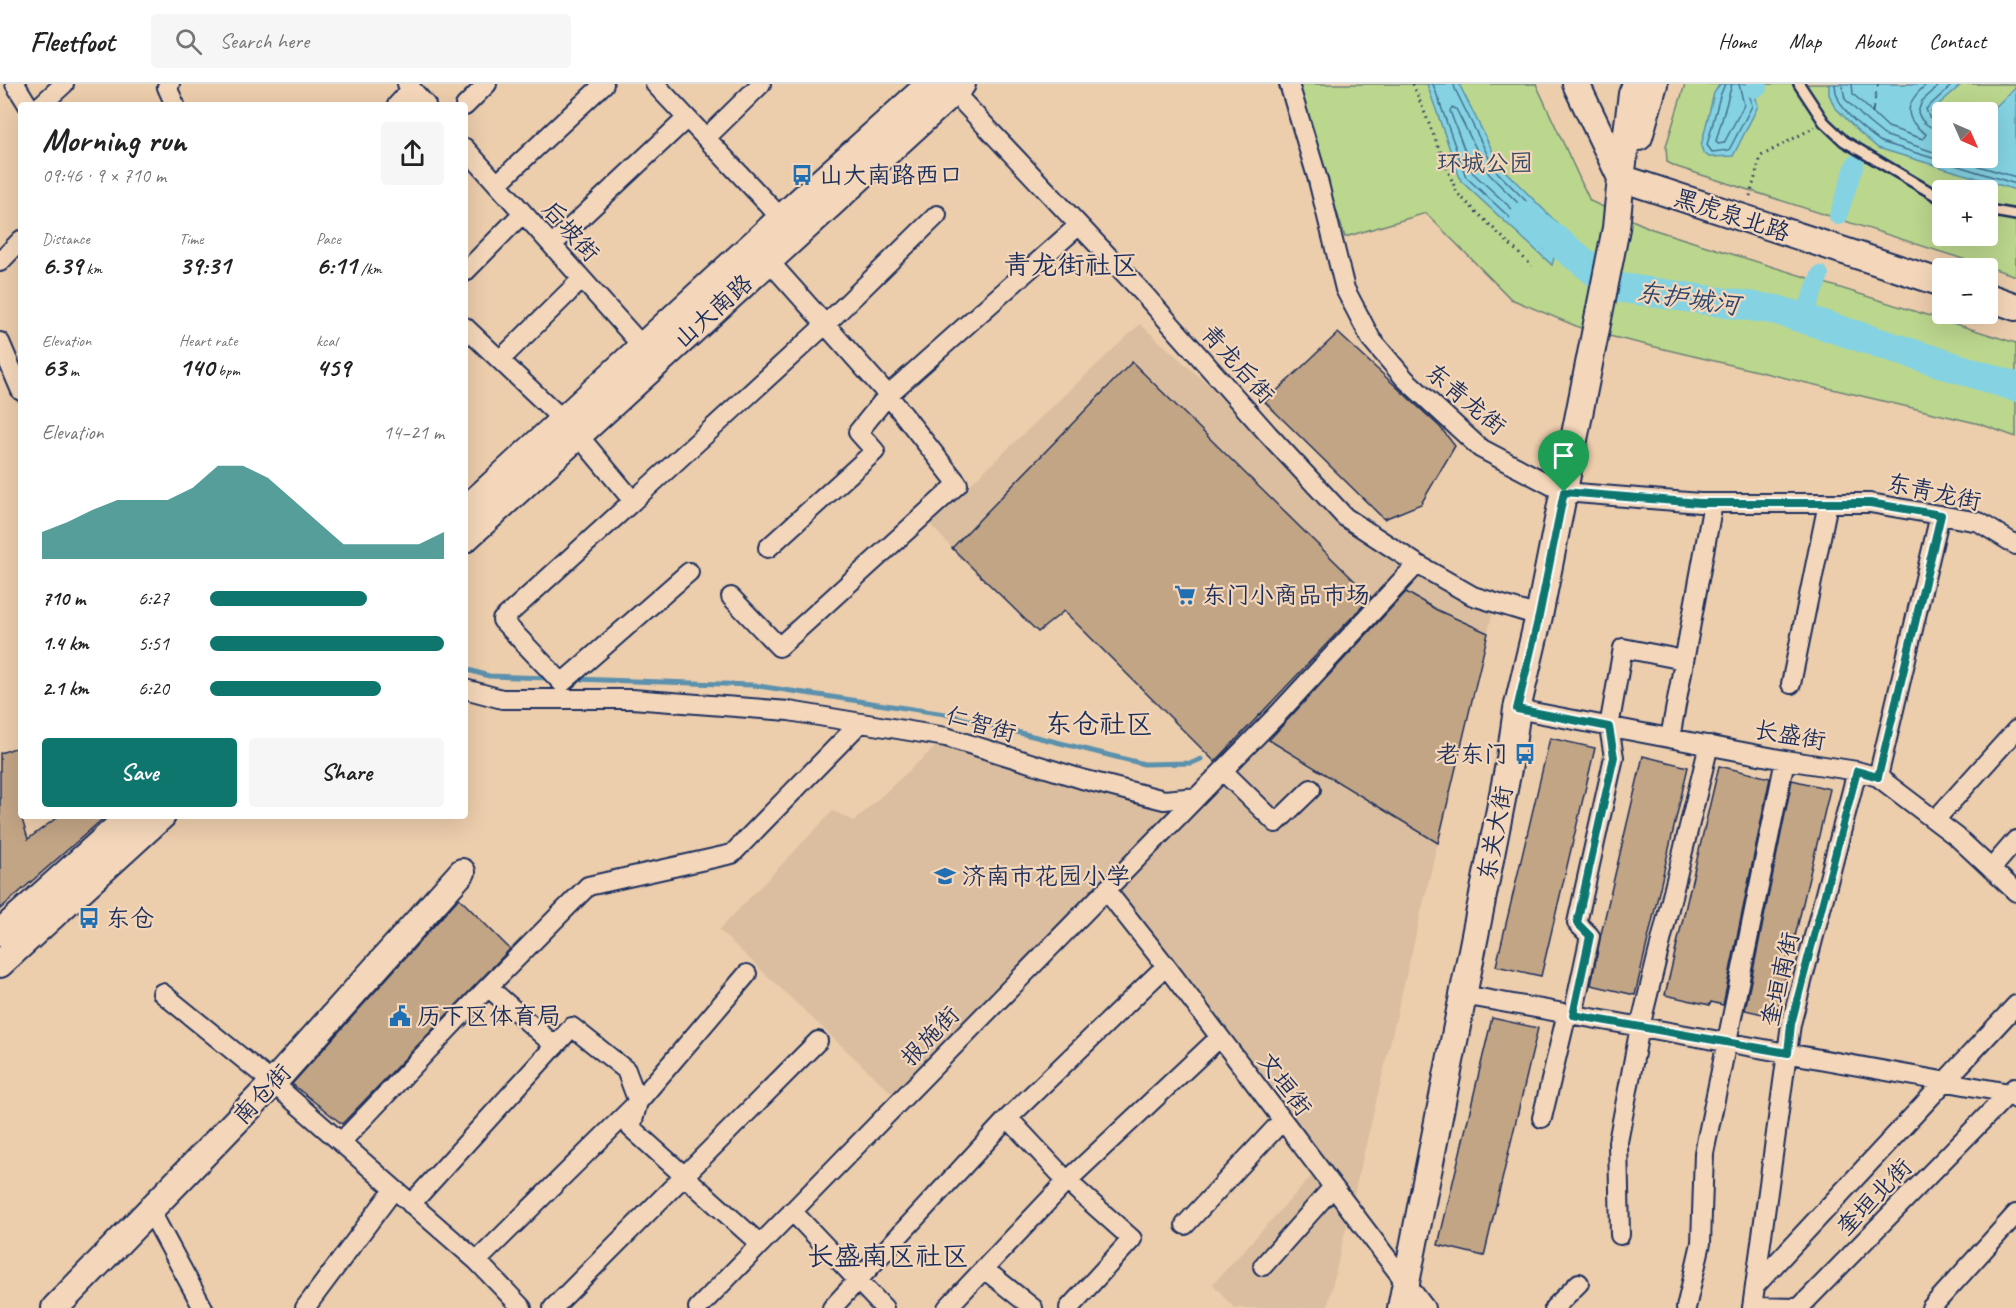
<!DOCTYPE html>
<meta charset="utf-8">
<style>
:root{--surface:#fff;--page:#f6f6f6;--text:#222;--muted:#767676;--line:#e0e0e0;--accent:#0f766e}
body{margin:0;font-family:Caveat,"LXGW WenKai TC",sans-serif;background:var(--page);color:var(--text);height:100vh;display:flex;flex-direction:column;font-size:22px;white-space:nowrap}
*{box-sizing:border-box;margin:0}
p{font-size:20px;color:var(--muted)}
.icon{flex:none;width:33px;height:33px;fill:none;stroke:currentColor;stroke-width:2;stroke-linecap:round;stroke-linejoin:round}
.map{position:relative;flex:1;overflow:hidden}
.panel{position:absolute;left:18px;top:18px;width:450px;height:717px;display:flex;flex-direction:column;background:var(--surface);border-radius:6px;box-shadow:0 6px 24px #0002}
.panel>*{flex:none}
.needle{width:39px;rotate:135deg}
.fabs{position:absolute;left:1932px;top:18px;display:grid;gap:12px}
.fabs a{display:grid;place-items:center;width:66px;height:66px;border-radius:6px;background:var(--surface);box-shadow:0 6px 24px #0002;font-size:30px}
.pin{position:absolute;display:grid;place-items:center;width:51px;height:51px;color:#fff;margin:-62px -26px;border-radius:50% 50% 50% 0;rotate:-45deg;box-shadow:0 0 6px #0007}
.pin .icon{rotate:45deg}
.round{display:grid;place-items:center;flex:none;width:63px;height:63px;border-radius:6px;background:var(--page)}
.head{display:flex;align-items:center;justify-content:space-between;height:102px;padding:0 24px}
h1{font-size:33px;font-weight:600;line-height:45px}
.figures{display:grid;grid-template-columns:repeat(3,1fr);gap:9px;height:102px;padding:6px 24px}
.figures div{display:grid;align-content:center}
.figures b{font-size:26px;font-weight:600}
.figures small{font-size:16px;font-weight:400}
.figures p{font-size:16px}
.chart{height:168px;padding:12px 24px}
.chart p{display:flex;justify-content:space-between}
.chart svg{width:100%;height:108px;margin-top:6px;fill:var(--accent);opacity:.7}
.action{display:flex;gap:12px;margin-top:auto;padding:12px 24px}
.action a{flex:1;height:69px;border-radius:6px;background:var(--accent);color:#fff;font-size:24px;font-weight:600;line-height:69px;text-align:center}
.action a+a{background:var(--page);color:var(--text)}
ul{padding:0 24px;list-style:none;font-size:20px}
li{display:grid;grid-template-columns:96px 72px 1fr;align-items:center;height:45px}
li i{height:15px;border-radius:8px;background:var(--accent)}
header{display:flex;align-items:center;gap:36px;box-sizing:border-box;height:84px;padding:0 30px;background:var(--surface);border-bottom:2px solid var(--line)}
header strong{font-size:28px}
nav{display:flex;gap:33px;margin-inline-start:auto;font-size:21px}
.search{width:420px;height:54px;background:var(--page);display:flex;align-items:center;gap:15px;box-sizing:border-box;padding:0 21px;border-radius:6px;color:var(--muted);font-size:22px}
.map>svg:first-child{display:block}
.built{fill:#dbbe9f}
.green{fill:#bbd68d;stroke:#6b8276;stroke-width:1.5;fill-rule:evenodd}
.water{fill:#85d3e2;stroke:#5b91ad;stroke-width:1.5}
.lines{fill:none;stroke-linecap:round;stroke-linejoin:round}
.shore{stroke:#457193;stroke-width:1.5}
.stream{stroke:#5b91ad;stroke-width:5}
.canal{stroke:#85d3e2;stroke-width:18}
.river{stroke:#85d3e2;stroke-width:30}
.ferry{stroke:#2b4872;stroke-width:1.5;stroke-dasharray:8 6;stroke-linecap:butt}
.building{fill:#c2a585;stroke:#1b2f5e;stroke-width:1.5}
.lane-casing{stroke:#1b2f5e;stroke-width:14}
.street-casing{stroke:#1b2f5e;stroke-width:22}
.secondary-casing{stroke:#1b2f5e;stroke-width:30}
.path{stroke:#1b2f5e;stroke-width:3;stroke-dasharray:1.5 4.5;stroke-linecap:butt}
.lane{stroke:#f4d7ba;stroke-width:9}
.street{stroke:#f4d7ba;stroke-width:18}
.secondary{stroke:#f4d7ba;stroke-width:26}
.route-casing{stroke:#fff;stroke-width:12}
.route{stroke:#0f766e;stroke-width:8}
.labels{text-anchor:middle;stroke-width:4.5;stroke-linejoin:round;paint-order:stroke}
.park-label{font-size:24px;fill:#334865;stroke:#f4d7ba}
.poi-label{font-size:24px;fill:#1b2f5e;stroke:#f4d7ba;text-anchor:start}
.street-label{font-size:24px;fill:#1b2f5e;stroke:#f4d7ba}
.water-label{font-size:26px;font-style:italic;fill:#2b4872;stroke:#f4d7ba}
.quarter-label{font-size:27px;fill:#1b2f5e;stroke:#f4d7ba}
</style>
<header>
<strong>Fleetfoot</strong>
<div class="search"><svg class="icon" aria-label="search" viewBox="0 0 24 24"><circle cx="10" cy="10" r="6"/><path d="M15 15l6 6"/></svg>Search here</div>
<nav><a>Home</a><a>Map</a><a>About</a><a>Contact</a></nav>
</header>
<div class="map">
<svg width="2016" height="1224" viewBox="0 0 2016 1224">
<rect width="100%" height="100%" fill="#eccdac"/>
<filter id="ink" filterUnits="userSpaceOnUse"><feTurbulence type="fractalNoise" baseFrequency=".0167" numOctaves="2"/><feDisplacementMap in="SourceGraphic" scale="12" xChannelSelector="R" yChannelSelector="G"/><feConvolveMatrix kernelMatrix="1 2 1 2 8 2 1 2 1" color-interpolation-filters="sRGB"/></filter>
<g filter="url(#ink)">
<path class="built" d="M1140,240L1241,330L1417,480L1495,518L1327,1224H1234L1213,1200L1319,1084L1106,807L900,1017L719,846L833,727L854,737L946,653L1197,713L1223,686L1064,527L1038,548L952,464L929,439Z"/>
<path class="green" d="M1295,0H1536L1590,117L1652,145L2016,259V353L1980,340L1588,247L1511,215L1426,129L1345,153Z
M1685,0H2016V192L1677,83L1667,78L1666,62ZM1942,28H1988V74H1942ZM1942,106H1988V152H1942Z"/>
<path class="water" d="M1427,0H1459L1500,82L1562,144L1552,181L1461,97Z
M1720,0H1752L1758,22L1733,72L1709,73L1703,68L1701,62L1714,9Z
M1829,0H1962L1931,27L1942,33V74H1988V30L2016,3V106L1878,64L1859,48L1834,22L1829,10Z"/>
<g class="lines">
<path class="shore" d="M1433,0L1466,93L1545,166L1549,167L1554,145L1495,86L1455,5L1454,0
M1725,0L1720,12L1707,61L1712,68L1729,66L1752,22L1747,0
M1732,0L1716,57L1718,60L1724,59L1744,21L1739,0
M1835,0C1835,25 1862,44 1881,58L2016,100
M1842,0L1845,15L1868,38L1884,51L1942,71
M1852,0L1853,10L1888,43L1923,55L1926,50C1900,33 1907,17 1927,0
M1941,0L1922,17L1918,28C1921,39 1931,45 1942,46
M1452,23L1456,25L1489,90L1546,147L1545,152H1541L1473,89L1450,27Z
M1942,38L1929,33L1926,25L1953,0
M1951,74L2016,93"/>
<path class="stream" d="M465,585L489,592L549,594
M574,595L752,601L945,630L1144,680L1192,679L1201,675"/>
<path class="canal" d="M1754,5L1759,3
M1838,132L1855,80
M1803,235L1820,191"/>
<path class="river" d="M1525,132L1615,203L1777,226L2016,303"/>
<path class="ferry" d="M1872,30L1878,0"/>
</g>
<path class="building" d="M1338,249L1440,343L1455,362L1421,420L1384,435L1265,318Z
M1132,278L1371,513L1215,678L1064,527L1038,548L952,464Z
M1406,508L1437,526L1488,549L1438,759L1269,656Z
M1550,654L1595,664L1541,892L1496,882Z
M21,662V732L28,755L59,732H106L0,825V669Z
M1643,672L1688,683L1635,911L1591,901L1601,850Z
M1719,682L1770,694L1723,921L1711,918L1710,921L1665,911Z
M1792,696L1830,705L1776,933L1745,926Z
M459,814L510,865L342,1040L292,1000Z
M1492,934L1538,944L1484,1172L1438,1161Z"/>
<g class="lines">
<defs>
<path id="lane" d="M1799,0L1824,38L1844,57L1942,115
M1988,126L2016,131"/>
<path id="street" d="M15,0L28,21
M170,0L167,3L175,21
M407,0L426,21
M655,0L781,134
M946,0L1143,209L1268,350L1345,433L1417,480L1473,512L1539,532
M1289,0L1318,96L1345,205L1371,255L1405,295L1480,364L1564,408L1700,419H1870L1979,438L2016,461
M41,21L64,0
M397,21L412,5
M465,22L487,0
M706,54L761,0
M465,64L642,262
M497,100L604,0
M552,161L687,34
M768,176L888,311L1078,142
M0,178L21,156
M465,188L523,129
M465,243L562,335
M0,258L21,307
M500,276L582,195
M578,351L633,417L826,240L937,131
M633,417L502,536L562,599L689,488
M731,513L779,563L958,400L888,311L858,348L875,367L768,464
M1791,600L1828,419
M465,605L502,615H632L789,627L946,653L1082,695L1164,716L1197,713L1277,631L1417,480
M1517,625L1785,676L1857,687L1878,693L1957,753L2016,808
M1670,654L1713,419
M1223,687L1276,739L1311,705
M1878,693L1940,431
M1935,736L2016,646
M1991,785L2016,756
M1106,806L1166,882L1425,1224
M488,903L588,802L732,770L860,639
M162,909L273,999L376,1089L477,1177L522,1224
M1463,911L2009,1009L2016,1015
M1573,931L1590,852L1577,839L1614,673L1609,643L1623,564L1684,576
M1008,1034L1067,1097L1132,1155L1069,1224
M1542,1034L1567,929
M341,1058L488,903L555,962
M411,1120L572,943L626,986L638,1018L631,1044L760,1160
M150,1126L203,1224
M792,1127L884,1224
M1185,1141L1282,1037
M1620,1151L1618,1058L1640,943L1709,661
M477,1177L638,1018L747,890
M1263,1182L1333,1103
M984,1185L1033,1224
M1755,1202L2016,921
M1752,1223L1799,1224L2014,1004
M305,1224L394,1105
M553,1224L818,957
M698,1224L1197,713
M832,1224L1008,1034L1166,882
M947,1224L1067,1097L1219,954
M1554,1224L1579,1199
M1686,1224L1701,1159L1704,1069L1785,676
M1752,1224L1791,940L1857,687
M1931,1224L2016,1130"/>
<path id="secondary" d="M1576,0L1621,94L1942,199
M1639,53L1654,0
M1988,213L2016,223
M465,426L813,105L930,0
M465,455L962,0
M0,849L130,732
M0,880L162,732
M55,1224L273,999L462,788
M1401,1224L1510,675L1517,625L1539,532L1616,144L1621,94L1632,10L1636,0"/>
</defs>
<use href="#lane" class="lane-casing"/>
<use href="#street" class="street-casing"/>
<use href="#secondary" class="secondary-casing"/>
<path class="path" d="M1413,0L1457,109L1532,182
M1750,112L1761,72L1815,43"/>
<use href="#lane" class="lane"/>
<use href="#street" class="street"/>
<use href="#secondary" class="secondary"/>
</g>
</g>
<g class="lines" filter="url(#ink)">
<defs>
<path id="route" d="M1564,408L1700,419H1870L1941,431L1878,693L1857,687L1791,940L1788,969L1573,931L1590,852L1577,839L1614,673L1609,643L1517,625L1539,532Z"/>
</defs>
<use href="#route" class="route-casing"/>
<use href="#route" class="route"/>
</g>
<defs>
<symbol id="bus-bare" viewBox="-9 -9 18 18"><path d="M-5-6H5V4H4V6H2V4H-2V6H-4V4H-5ZM-3.5-4V0h7V-4ZM-3.5 1.2v1.5H-2V1.2ZM2 1.2v1.5H3.5V1.2Z" fill="#1f6fb2" stroke="#f4d7ba" stroke-width="2.5" paint-order="stroke"/></symbol>
<symbol id="supermarket-bare" viewBox="-9 -9 18 18"><path d="M-6-5.5h2.5l.6 2H6L4.5 2H-2.5L-4.4-4H-6ZM-1.5 3.2a1.3 1.3 0 1 0 .1 0ZM3 3.2a1.3 1.3 0 1 0 .1 0Z" fill="#1f6fb2" stroke="#f4d7ba" stroke-width="2.5" paint-order="stroke"/></symbol>
<symbol id="school-bare" viewBox="-9 -9 18 18"><path d="M0-5L7-2L0 1L-7-2ZM-4 1L0 2.5L4 1V4Q0 6-4 4Z" fill="#1f6fb2" stroke="#f4d7ba" stroke-width="2.5" paint-order="stroke"/></symbol>
<symbol id="civic-bare" viewBox="-9 -9 18 18"><path d="M-.6-6.5H3V-4.5H.6V-3L4-1V1h2V6H-6V1h2V-1L-.6-3ZM-1.2 2.5V6h2.4V2.5Z" fill="#1f6fb2" stroke="#f4d7ba" stroke-width="2.5" paint-order="stroke"/></symbol>
</defs>
<g fill-rule="evenodd">
<use href="#bus-bare" x="787" y="76" width="30" height="30"/>
<use href="#supermarket-bare" x="1170" y="496" width="30" height="30"/>
<use href="#bus-bare" x="1510" y="655" width="30" height="30"/>
<use href="#school-bare" x="930" y="777" width="30" height="30"/>
<use href="#bus-bare" x="74" y="819" width="30" height="30"/>
<use href="#civic-bare" x="385" y="917" width="30" height="30"/>
</g>
<g class="labels">
<g class="park-label">
<text x="1485" y="87">环城公园</text>
</g>
<g class="poi-label">
<text x="819" y="99">山大南路西口</text>
<text x="1202" y="519">东门小商品市场</text>
<text x="1508" y="678" text-anchor="end">老东门</text>
<text x="962" y="800">济南市花园小学</text>
<text x="106" y="842">东仓</text>
<text x="417" y="940">历下区体育局</text>
</g>
<g class="street-label">
<text transform="translate(1732 131) rotate(18)" y="8">黑虎泉北路</text>
<text transform="translate(571 147) rotate(48)" y="8">后坡街</text>
<text transform="translate(713 227) rotate(-42)" y="8">山大南路</text>
<text transform="translate(1238 280) rotate(48)" y="8">青龙后街</text>
<text transform="translate(1466 315) rotate(40)" y="8">东青龙街</text>
<text transform="translate(1934 408) rotate(12)" y="8">东青龙街</text>
<text transform="translate(981 640) rotate(16)" y="8">仁智街</text>
<text transform="translate(1790 651) rotate(10)" y="8">长盛街</text>
<text transform="translate(1495 749) rotate(-79)" y="8">东关大街</text>
<text transform="translate(1780 895) rotate(-77)" y="8">奎垣南街</text>
<text transform="translate(930 952) rotate(-46)" y="8">报施街</text>
<text transform="translate(1285 1000) rotate(53)" y="8">文垣街</text>
<text transform="translate(262 1010) rotate(-47)" y="8">南仓街</text>
<text transform="translate(1874 1113) rotate(-46)" y="8">奎垣北街</text>
</g>
<g class="water-label">
<text transform="translate(1688 214) rotate(8)" y="9">东护城河</text>
</g>
<g class="quarter-label">
<text x="1071" y="190">青龙街社区</text>
<text x="1099" y="649">东仓社区</text>
<text x="888" y="1181">长盛南区社区</text>
</g>
</g>
</svg>
<div class="fabs">
<a><svg class="needle" viewBox="-14 -14 28 28"><path d="M0-13l5 13h-10z" fill="#e53935"/><path d="M0 13l5-13h-10z" fill="#767676"/></svg></a>
<a>+</a>
<a>−</a>
</div>
<div class="pin" style="left:1564px;top:408px;background:#1e9e55"><svg class="icon" aria-label="arrive" viewBox="0 0 24 24"><path d="M6 21V4h12l-3 4 3 4H6"/></svg></div>
<section class="panel">
<div class="head"><div><h1>Morning run</h1><p>09:46 · 9 × 710 m</p></div><a class="round"><svg class="icon" aria-label="share" viewBox="0 0 24 24"><path d="M12 15V3M7 8l5-5 5 5M5 13v7h14v-7"/></svg></a></div>
<div class="figures">
<div><p>Distance</p><b>6.39<small> km</small></b></div>
<div><p>Time</p><b>39:31</b></div>
<div><p>Pace</p><b>6:11<small> /km</small></b></div>
</div>
<div class="figures">
<div><p>Elevation</p><b>63<small> m</small></b></div>
<div><p>Heart rate</p><b>140<small> bpm</small></b></div>
<div><p>kcal</p><b>459</b></div>
</div>
<div class="chart"><p><span>Elevation</span>14–21 m</p>
<svg viewBox="0 0 160 44" preserveAspectRatio="none"><path d="M0 44V33L10 29L20 24L30 20L40 20L50 20L60 15L70 6L80 6L90 11L100 20L110 29L120 38L130 38L140 38L150 38L160 33V44z"/></svg>
</div>
<ul>
<li><b>710 m</b>6:27<i style="width:67%"></i></li>
<li><b>1.4 km</b>5:51<i style="width:100%"></i></li>
<li><b>2.1 km</b>6:20<i style="width:73%"></i></li>
</ul>
<div class="action"><a>Save</a><a>Share</a></div>
</section>
</div>
